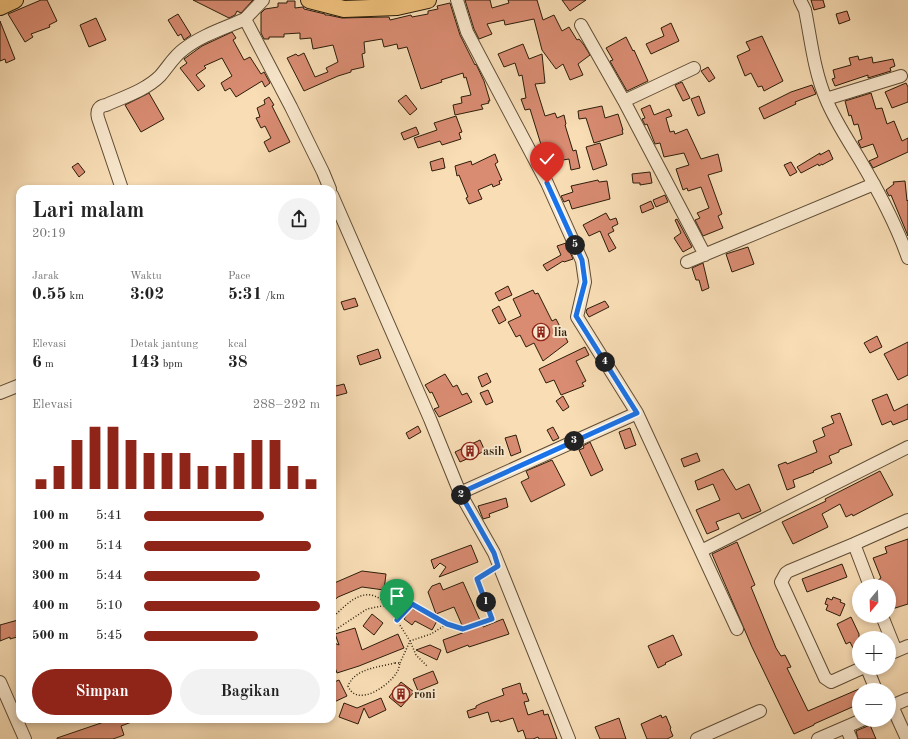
<!DOCTYPE html>
<html lang="id">
<meta charset="utf-8">
<style>
:root{--surface:#fff;--page:#f2f2f2;--text:#222;--muted:#767676;--accent:#8f2418}
body{margin:0;font-family:"Old Standard TT",serif;background:var(--page);color:var(--text);height:100vh;display:flex;flex-direction:column;font-size:15px;white-space:nowrap}
*{box-sizing:border-box;margin:0}
p{font-size:13px;color:var(--muted)}
.icon{flex:none;width:22px;height:22px;fill:none;stroke:currentColor;stroke-width:2;stroke-linecap:round;stroke-linejoin:round}
.map{position:relative;flex:1;overflow:hidden}
.side{position:absolute;left:16px;top:185px;width:320px;height:538px;display:flex;flex-direction:column;background:var(--surface);border-radius:12px;box-shadow:0 2px 6px #0003}
.side>*{flex:none}
.needle{width:26px;rotate:199deg}
.controls{position:absolute;left:852px;top:579px;display:grid;gap:8px}
.controls a{display:grid;place-items:center;width:44px;height:44px;border-radius:50%;background:var(--surface);box-shadow:0 2px 6px #0003;font-size:20px}
.pin{position:absolute;display:grid;place-items:center;width:34px;height:34px;color:#fff;margin:-41px -17px;border-radius:50% 50% 50% 0;rotate:-45deg;box-shadow:0 0 4px #0007}
.pin .icon{rotate:45deg}
.km{position:absolute;width:20px;height:20px;margin:-10px;border-radius:50%;background:#222;color:#fff;font-size:11px;line-height:20px;text-align:center}
.round{display:grid;place-items:center;flex:none;width:42px;height:42px;border-radius:21px;background:var(--page)}
.summary{display:flex;align-items:center;justify-content:space-between;height:68px;padding:0 16px}
h1{font-size:22px;font-weight:800;line-height:30px}
.metrics{display:grid;grid-template-columns:repeat(3,1fr);gap:6px;height:68px;padding:4px 16px}
.metrics div{display:grid;align-content:center}
.metrics b{font-size:17px;font-weight:800}
.metrics small{font-size:11px;font-weight:400}
.metrics p{font-size:11px}
.chart{height:112px;padding:8px 16px}
.chart p{display:flex;justify-content:space-between}
.chart svg{width:100%;height:72px;margin-top:4px;stroke:var(--accent);stroke-width:6}
.cta{display:flex;gap:8px;margin-top:auto;padding:8px 16px}
.cta a{flex:1;height:46px;border-radius:24px;background:var(--accent);color:#fff;font-size:16px;font-weight:800;line-height:46px;text-align:center}
.cta a+a{background:var(--page);color:var(--text)}
ul{padding:0 16px;list-style:none;font-size:13px}
li{display:grid;grid-template-columns:64px 48px 1fr;align-items:center;height:30px}
li i{height:10px;border-radius:5px;background:var(--accent)}
.map>svg:first-child{display:block}
.building{fill:#d98c72;stroke:#2c1d0a}
.lines{fill:none;stroke-linecap:round;stroke-linejoin:round}
.minor-casing{stroke:#5f4d35;stroke-width:14}
.major-casing{stroke:#2c1d0a;stroke-width:18}
.path{stroke:#2c1d0a;stroke-width:1.5;stroke-dasharray:1 2;stroke-linecap:butt}
.minor{stroke:#fae9cf;stroke-width:12}
.major{stroke:#ecbe7a;stroke-width:16}
.route-casing{stroke:#fff;stroke-width:8}
.route{stroke:#1a73e8;stroke-width:5}
.labels{text-anchor:middle;stroke-width:4;stroke-linejoin:round;paint-order:stroke}
.poi-label{font-size:12px;font-weight:bold;fill:#2c1d0a;stroke:#fae9cf;text-anchor:start}
</style>
<div class="map">
<svg width="908" height="739" viewBox="0 0 908 739">
<rect width="100%" height="100%" fill="#f8ddb5"/>
<filter id="stains"><feTurbulence type="fractalNoise" baseFrequency=".005" numOctaves="4"/><feColorMatrix values="0 0 0 0 .2 0 0 0 0 .09 0 0 0 0 .02 0 0 0 .5 -.17"/></filter>
<radialGradient id="worn" r=".72"><stop offset=".6" stop-color="#630" stop-opacity="0"/><stop offset="1" stop-color="#630" stop-opacity=".3"/></radialGradient>
<path class="building" d="M41,0H47L57,21L49,25L50,27L31,34L33,37L25,42L8,14Z
M193,0H253L241,13L237,11L235,15L229,18Z
M465,0H490L492,8L509,3L508,0H537L543,20L554,15L562,31L569,27L577,40L579,39L584,45L590,55L578,64L583,75L570,80L563,64L556,69L542,50L534,19L505,25L504,20L487,24L492,34L479,39L474,29Z
M562,0H586L570,11Z
M811,0H823L825,7L814,10Z
M287,1H295V8L303,7L304,9L325,14V15H328L342,18L386,17H389L390,20L411,15L412,17L428,14V11L438,9L437,6L450,3L460,35L475,65L476,64L484,81L490,101H488L489,103L481,105L483,109L455,115L453,105L462,103L461,97L471,95L466,77L464,78L463,73L441,80L442,82L421,89L407,47L398,49L397,44L384,47L382,39L364,42L365,53L362,54L364,67L351,70V72L338,76L304,91L287,58L296,54L298,56L304,53L315,77L328,72L326,68L338,62L333,45L313,49L311,38L300,39V33L284,34V37H269V39H264L261,33V13L265,9L278,7V3H287Z
M847,11L850,20L839,24L836,14Z
M178,14L191,35L184,40L181,34L178,36L168,20Z
M96,18L106,40L89,47L80,25Z
M0,21L15,59L6,63L5,59L0,61Z
M671,23L679,41L651,54L646,44L664,36L661,28Z
M232,32L236,38L233,40L244,60L250,57L261,74L264,72L270,83L265,87L262,81L236,97L230,88L225,91L221,83L232,76L222,58L204,66L206,68L196,75L205,86L198,91L180,68L187,63L184,59L202,46Z
M762,36L783,81L764,91L762,86L758,87L751,73L745,76L737,56L750,50L746,42Z
M626,37L633,51L634,50L648,81L627,91L611,63L610,61L613,60L606,48Z
M523,44L529,59L542,54L545,83L535,84L545,116L555,113L557,118L564,115L566,124L565,125L573,151L576,150L580,168L571,170L569,159L551,162L549,150L543,151L530,109L525,110L521,99L526,98L522,75L519,76L515,63L504,67L498,54Z
M858,56L859,60L872,57L873,63L893,59L895,66L890,68L891,71L868,78V75L835,86L832,79L835,78L833,70L851,65L849,58Z
M708,67L715,78L709,82L701,71Z
M682,82L690,98L683,101L675,85Z
M906,83L908,87V102L892,108L885,92Z
M812,85L816,94L795,102L796,104L764,119L759,108L791,92Z
M149,93L164,119L141,132L125,105Z
M871,93L876,109L882,108L887,124L894,121L902,141L908,138V152L873,168L869,161L878,157L873,144L861,148L858,141L862,139L858,124L854,125L851,115L849,116L845,101Z
M406,95L417,109L410,115L398,101Z
M699,96L705,113L698,116L691,99Z
M269,97L274,105L272,106L290,142L269,152L264,142L271,138L265,126L261,128L256,118L260,117L257,108L265,104L264,100Z
M650,105L654,115L669,109L672,116L666,118L670,132L674,131L675,134L687,129L701,159L718,154L722,171L708,175L722,214L718,216L723,228L703,236L695,220L700,218L697,213L709,208L701,187L688,191L687,188L683,190L676,169L689,165L684,153L664,157L660,143L655,144L647,124L645,125L642,119L645,118L641,109Z
M602,106L605,118L618,114L623,130H622L623,134L594,143L586,118L579,119L578,111Z
M456,116L462,132L459,133L461,139L442,145L440,141L418,148L414,138L437,130L434,123Z
M416,127L419,134L404,140L401,133Z
M600,143L607,165L593,170L586,147Z
M829,150L833,159L822,165V164L819,166L818,164L801,173L797,167L820,153V155Z
M495,154L498,162L495,164L502,180L499,181L500,184L493,187L492,184L478,190L482,199L469,204L466,198L468,197L459,175L457,176L455,166L471,161L472,165Z
M443,158L445,168L432,171L430,162Z
M791,162L797,172L790,176L784,165Z
M78,163L85,172L79,177L72,167Z
M650,172L652,183L640,185V183H633L632,174Z
M598,180L599,182L607,181L610,199L572,209L569,200L564,202L561,196L573,192L571,186Z
M905,181L907,201L908,200V236L891,195L889,196L886,190L894,184L893,182Z
M665,195L668,202L656,207L653,200Z
M651,201L654,208L642,213L640,206Z
M606,213L610,220L616,218L618,224L612,227L614,231L608,234L616,248L609,252L600,231L589,236L583,225Z
M677,219L692,247L683,252L674,238L681,233L675,220Z
M566,243L573,259L564,262L563,261L547,271L543,265L561,255L557,246Z
M748,247L754,264L732,272L726,254Z
M703,263L709,288L702,291L699,280H696L692,268Z
M508,286L512,295L499,301L495,293Z
M533,290L535,294L538,293L552,321L556,319L568,342L543,361L534,343L526,347L520,335L516,337L508,322L521,316L513,299Z
M355,298L358,306L344,310L341,302Z
M605,301L609,307L589,317L586,312L587,309Z
M499,306L506,320L499,324L492,310Z
M877,336L882,347L870,353L864,343Z
M908,342V375L898,380L884,354Z
M585,347L589,355L576,361L586,381L582,383L584,386L561,395L554,380L546,383L539,369Z
M378,349L381,358L360,365L357,356Z
M487,373L491,382L482,387L478,377Z
M445,374L453,387L457,385L462,395L467,393L472,402L439,417L434,409L439,407L432,392L430,393L425,385Z
M344,384L347,393L332,397V387Z
M488,390L493,402L486,405L480,393Z
M887,394L894,411L908,404V419L893,425L891,421L882,425L872,400Z
M563,396L569,407L563,411L556,401Z
M840,413L852,445L839,450V452L829,456L832,463L813,471L814,472L793,480L795,487L787,490L778,465L786,462L787,464L817,452L813,441L825,436L822,428L834,423L831,416Z
M418,426L421,432L409,439L406,433Z
M553,427L559,438L553,441L547,430Z
M630,428L636,445L625,449L619,432Z
M516,435L521,452L511,456L505,438Z
M480,440L485,451L460,462L455,452Z
M590,442L603,470L591,476L579,450L584,448L583,446Z
M697,453L700,461L684,467L681,459Z
M552,460L565,485L531,502L521,482L529,478L526,471Z
M723,469L736,490L749,484L761,511L742,519L739,513L716,522L719,529L707,534L696,510L720,500L713,484L698,490L695,481Z
M880,471L893,495L853,516L852,514L846,517L840,504L822,514L828,527L793,544L782,522L826,501L825,499Z
M506,498L508,507L489,514L490,517L483,519L478,506Z
M908,539V604L892,609L889,600V586H880L878,580L881,578L873,558L887,553L885,547Z
M737,542L755,585L751,587L776,648L781,656L785,655L791,667L787,668L808,711L859,689V704L814,724V725L794,734L752,647L712,554Z
M471,545L478,562L439,577L446,567L440,563L434,569L431,560Z
M842,564L847,577L807,592L802,579Z
M362,571L386,574L384,590L362,587L338,597L332,602V584Z
M395,582L409,596L400,605L386,592Z
M463,582L483,627L503,619L509,634L469,647L468,645L447,653L443,640L465,632L454,607L436,614L428,592L432,586L440,583L443,590Z
M833,597L841,600L840,602L845,604L840,616L826,610L828,605L825,604L827,598L832,600Z
M411,608L415,610L416,608L437,621L432,630L415,621L412,625L404,619Z
M372,614L383,623L374,635L363,626Z
M851,617L859,634V660L850,642L846,644L837,624Z
M18,620L20,626V633L16,635L17,637L10,639V637L0,641V625Z
M355,628L362,650L398,634L404,648L359,666L337,673L332,659V642L339,645L335,634Z
M673,635L682,655L665,663L666,664L658,668L648,646Z
M430,645L441,650L437,660L416,650Z
M433,671L438,683L418,691L413,679Z
M339,680L347,696L332,703V683Z
M401,682L414,692L401,707L389,697Z
M520,683L523,694L526,693L529,701L524,702L528,715L543,710L544,715L548,714L557,739H539L538,737L533,739H526L523,730L518,732L513,718L500,722L499,720L491,722L488,712L469,718L467,711L476,708V706L482,703L504,695L502,689Z
M381,698L386,710L369,718L364,708L358,724L339,717L344,703L357,708Z
M661,715L662,718L666,716L671,728L670,729L673,736L667,739H647L641,724Z
M619,718L626,739H600L595,727Z
M103,719L137,720L121,726L124,735L113,739H57V738L104,722Z
M870,725L876,739H858L856,731Z"/>
<g class="lines">
<defs>
<path id="minor" d="M263,0L245,19L291,107L323,172L330,189
M457,0L467,32L547,183L582,261L585,282L577,317L637,413L737,629
M800,0L805,10C811,40 814,71 826,99C835,121 848,140 860,160C879,192 896,224 908,258
M581,25L624,101L705,255
M826,99L901,76
M624,101L694,68
M122,189L98,118C96,110 99,106 106,105C124,97 146,90 160,76C168,67 174,56 184,49C202,35 225,28 245,19
M332,195L430,419L460,493L494,553L569,739
M687,262L874,184
M0,393L20,385
M460,493L637,413
M854,544L870,586
M701,551L908,447
M882,616L896,651
M889,654L908,646
M862,668L831,682L825,678L781,582L786,573L789,571L854,544L908,520
M867,668L876,690
M0,682L25,739
M892,706L907,739
M889,707L908,699
M846,727L851,739
M697,739L760,711
M818,739L862,720"/>
<path id="major" d="M309,0L344,9L397,7L428,0
M0,7L15,0"/>
</defs>
<use href="#minor" class="minor-casing"/>
<use href="#major" class="major-casing"/>
<path class="path" d="M387,605L410,641L416,655L427,666
M332,618C348,603 366,582 387,605L367,609L332,632
M397,620L412,604L447,624
M395,663H400C399,666 399,669 397,672C389,686 357,708 348,686C355,668 380,667 395,663Z
M400,663L410,641L431,634L447,624L463,629L492,619L477,579L489,571"/>
<use href="#minor" class="minor"/>
<use href="#major" class="major"/>
</g>
<g class="lines">
<defs>
<path id="route" d="M397,620L412,604L447,624L463,629L492,619L477,579L498,566L494,553L460,493L637,413L576,316L585,282L582,260L547,183"/>
</defs>
<use href="#route" class="route-casing"/>
<use href="#route" class="route"/>
</g>
<defs>
<symbol id="building-ring" viewBox="-11 -11 22 22"><circle r="9.5" fill="#fae9cf" stroke="#8f2418" stroke-width="1.5"/><path d="M-4-6H4V6H1V3H-1V6H-4ZM-2.5-4.3h1.7v1.8h-1.7ZM.8-4.3h1.7v1.8H.8ZM-2.5-1h1.7V.8h-1.7ZM.8-1h1.7V.8H.8Z" fill="#8f2418"/></symbol>
</defs>
<g fill-rule="evenodd">
<use href="#building-ring" x="531" y="322" width="20" height="20"/>
<use href="#building-ring" x="460" y="441" width="20" height="20"/>
<use href="#building-ring" x="391" y="684" width="20" height="20"/>
</g>
<g class="labels">
<g class="poi-label">
<text x="554" y="336">lia</text>
<text x="483" y="455">asih</text>
<text x="414" y="698">roni</text>
</g>
</g>
<rect width="100%" height="100%" filter="url(#stains)"/>
<rect width="100%" height="100%" fill="url(#worn)"/>
</svg>
<div class="controls">
<a><svg class="needle" viewBox="-14 -14 28 28"><path d="M0-13l5 13h-10z" fill="#e53935"/><path d="M0 13l5-13h-10z" fill="#767676"/></svg></a>
<a>+</a>
<a>−</a>
</div>
<div class="pin" style="left:397px;top:620px;background:#1e9e55"><svg class="icon" aria-label="arrive" viewBox="0 0 24 24"><path d="M6 21V4h12l-3 4 3 4H6"/></svg></div>
<div class="pin" style="left:547px;top:183px;background:#d93025"><svg class="icon" aria-label="check" viewBox="0 0 24 24"><path d="M5 12l5 5 9-10"/></svg></div>
<b class="km" style="left:486px;top:602px">1</b>
<b class="km" style="left:461px;top:495px">2</b>
<b class="km" style="left:574px;top:441px">3</b>
<b class="km" style="left:605px;top:362px">4</b>
<b class="km" style="left:575px;top:245px">5</b>
<section class="side">
<div class="summary"><div><h1>Lari malam</h1><p>20:19</p></div><a class="round"><svg class="icon" aria-label="share" viewBox="0 0 24 24"><path d="M12 15V3M7 8l5-5 5 5M5 13v7h14v-7"/></svg></a></div>
<div class="metrics">
<div><p>Jarak</p><b>0.55<small> km</small></b></div>
<div><p>Waktu</p><b>3:02</b></div>
<div><p>Pace</p><b>5:31<small> /km</small></b></div>
</div>
<div class="metrics">
<div><p>Elevasi</p><b>6<small> m</small></b></div>
<div><p>Detak jantung</p><b>143<small> bpm</small></b></div>
<div><p>kcal</p><b>38</b></div>
</div>
<div class="chart"><p><span>Elevasi</span>288–292 m</p>
<svg viewBox="0 0 160 44" preserveAspectRatio="none"><path d="M5 44V38M15 44V30M25 44V14M35 44V6M45 44V6M55 44V14M65 44V22M75 44V22M85 44V22M95 44V30M105 44V30M115 44V22M125 44V14M135 44V14M145 44V30M155 44V38"/></svg>
</div>
<ul>
<li><b>100 m</b>5:41<i style="width:68%"></i></li>
<li><b>200 m</b>5:14<i style="width:95%"></i></li>
<li><b>300 m</b>5:44<i style="width:66%"></i></li>
<li><b>400 m</b>5:10<i style="width:100%"></i></li>
<li><b>500 m</b>5:45<i style="width:65%"></i></li>
</ul>
<div class="cta"><a>Simpan</a><a>Bagikan</a></div>
</section>
</div>
